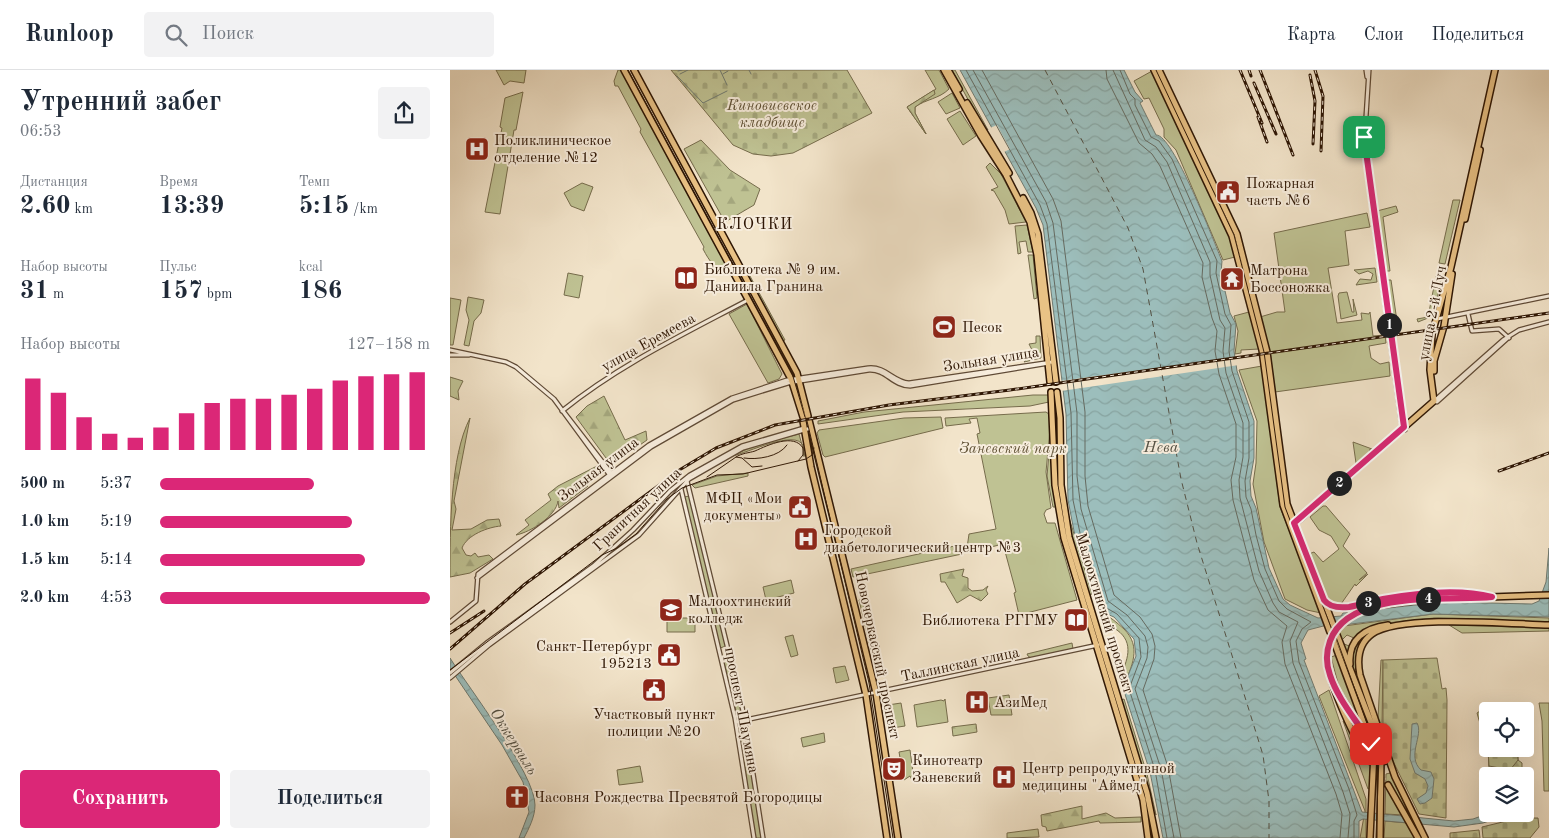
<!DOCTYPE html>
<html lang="ru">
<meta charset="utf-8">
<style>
:root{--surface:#fff;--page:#f2f2f3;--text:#1f2937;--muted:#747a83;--line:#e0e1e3;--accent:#db2777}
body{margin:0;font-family:"Old Standard TT",serif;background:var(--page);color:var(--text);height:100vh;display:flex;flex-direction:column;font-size:19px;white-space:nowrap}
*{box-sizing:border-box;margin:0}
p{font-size:16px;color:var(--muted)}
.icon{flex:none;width:28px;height:28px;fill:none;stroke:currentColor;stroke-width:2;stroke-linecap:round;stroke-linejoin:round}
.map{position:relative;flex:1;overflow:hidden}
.details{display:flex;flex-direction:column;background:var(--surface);width:450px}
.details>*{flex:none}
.tools{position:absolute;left:1029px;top:632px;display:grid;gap:10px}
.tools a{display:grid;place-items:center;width:55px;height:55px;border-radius:5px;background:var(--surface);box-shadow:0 5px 20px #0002;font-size:25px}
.pin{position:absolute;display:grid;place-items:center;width:42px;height:42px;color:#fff;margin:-21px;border-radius:10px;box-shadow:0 2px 8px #0006}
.km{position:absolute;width:25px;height:25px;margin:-12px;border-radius:50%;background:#222;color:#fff;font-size:14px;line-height:25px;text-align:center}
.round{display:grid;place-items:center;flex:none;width:52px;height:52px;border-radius:5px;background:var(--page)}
.head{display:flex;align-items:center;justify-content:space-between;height:85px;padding:0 20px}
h1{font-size:28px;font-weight:700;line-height:38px}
.figures{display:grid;grid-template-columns:repeat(3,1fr);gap:8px;height:85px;padding:5px 20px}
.figures div{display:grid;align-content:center}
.figures b{font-size:25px;font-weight:700}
.figures small{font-size:14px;font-weight:400}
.figures p{font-size:14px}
.chart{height:140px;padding:10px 20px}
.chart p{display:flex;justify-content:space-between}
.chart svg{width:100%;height:90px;margin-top:5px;stroke:var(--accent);stroke-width:6}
.button{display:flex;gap:10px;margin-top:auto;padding:10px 20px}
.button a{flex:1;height:58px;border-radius:5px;background:var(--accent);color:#fff;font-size:20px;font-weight:700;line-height:58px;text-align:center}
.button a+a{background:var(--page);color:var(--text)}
ul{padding:0 20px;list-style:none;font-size:16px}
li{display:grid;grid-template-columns:80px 60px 1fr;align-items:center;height:38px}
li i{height:12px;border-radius:6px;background:var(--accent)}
header{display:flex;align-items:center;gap:30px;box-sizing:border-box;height:70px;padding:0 25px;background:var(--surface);border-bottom:1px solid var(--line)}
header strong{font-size:24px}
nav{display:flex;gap:28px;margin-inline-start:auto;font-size:18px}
.search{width:350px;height:45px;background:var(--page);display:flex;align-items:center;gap:12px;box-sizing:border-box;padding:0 18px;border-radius:5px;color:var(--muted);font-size:19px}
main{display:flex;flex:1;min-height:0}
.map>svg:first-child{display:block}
.green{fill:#bfc293;stroke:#766c4c}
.forest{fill:url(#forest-firs);stroke:#766c4c}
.cemetery{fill:url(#cemetery-stones);stroke:#766c4c}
.water{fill:url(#water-waves);stroke:#707b72}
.pier{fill:#f2e4ca}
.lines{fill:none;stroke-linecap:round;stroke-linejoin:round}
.shore{stroke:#656a60;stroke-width:1}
.stream{stroke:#707b72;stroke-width:1}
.ferry{stroke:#545144;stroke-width:1;stroke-dasharray:6 5;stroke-linecap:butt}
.major-tunnel{stroke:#cbbba2;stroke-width:5;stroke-dasharray:5 2.5;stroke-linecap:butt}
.minor-casing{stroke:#5f4a36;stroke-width:5.5}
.major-casing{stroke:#2e1604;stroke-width:8}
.minor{stroke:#f7eddd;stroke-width:3}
.major{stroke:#e9c285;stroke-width:5}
.tram{stroke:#2e1604;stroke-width:1}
.rail-casing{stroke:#2e1604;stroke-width:3}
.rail{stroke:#f7eddd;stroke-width:1;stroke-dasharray:4;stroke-linecap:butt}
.major-bridge-casing{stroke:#2e1604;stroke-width:8;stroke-linecap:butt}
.major-bridge{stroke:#e9c285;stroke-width:5}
.route-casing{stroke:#fff;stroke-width:10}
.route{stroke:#db2777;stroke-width:6}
.labels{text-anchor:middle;stroke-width:4;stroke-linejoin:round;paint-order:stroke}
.park-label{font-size:15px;font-style:italic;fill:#615236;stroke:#f7eddd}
.poi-label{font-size:15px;fill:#2e1604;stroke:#f7eddd;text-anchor:start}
.street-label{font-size:15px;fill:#2e1604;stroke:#f7eddd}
.neighbourhood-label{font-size:16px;letter-spacing:1px;fill:#2e1604;stroke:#f7eddd}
.water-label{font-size:16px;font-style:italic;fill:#545144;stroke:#f7eddd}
</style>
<header>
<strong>Runloop</strong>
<div class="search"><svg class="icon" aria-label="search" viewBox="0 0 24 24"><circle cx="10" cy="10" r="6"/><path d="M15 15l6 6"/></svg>Поиск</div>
<nav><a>Карта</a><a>Слои</a><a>Поделиться</a></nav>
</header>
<main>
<section class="details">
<div class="head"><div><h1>Утренний забег</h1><p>06:53</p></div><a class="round"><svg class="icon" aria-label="share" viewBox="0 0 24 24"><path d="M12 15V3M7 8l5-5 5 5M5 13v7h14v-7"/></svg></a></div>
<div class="figures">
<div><p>Дистанция</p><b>2.60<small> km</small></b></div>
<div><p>Время</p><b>13:39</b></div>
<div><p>Темп</p><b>5:15<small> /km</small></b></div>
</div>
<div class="figures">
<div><p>Набор высоты</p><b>31<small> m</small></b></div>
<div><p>Пульс</p><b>157<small> bpm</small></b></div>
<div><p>kcal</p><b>186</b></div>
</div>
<div class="chart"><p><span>Набор высоты</span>127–158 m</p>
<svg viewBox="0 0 160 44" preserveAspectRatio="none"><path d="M5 44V9M15 44V16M25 44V28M35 44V36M45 44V38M55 44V33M65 44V26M75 44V21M85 44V19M95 44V19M105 44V17M115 44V14M125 44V10M135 44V8M145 44V7M155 44V6"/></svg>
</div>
<ul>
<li><b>500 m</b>5:37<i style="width:57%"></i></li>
<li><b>1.0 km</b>5:19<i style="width:71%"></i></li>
<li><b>1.5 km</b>5:14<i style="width:76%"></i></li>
<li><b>2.0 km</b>4:53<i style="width:100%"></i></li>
</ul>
<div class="button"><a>Сохранить</a><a>Поделиться</a></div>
</section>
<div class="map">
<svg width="1099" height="768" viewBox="0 0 1099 768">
<defs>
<pattern id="forest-firs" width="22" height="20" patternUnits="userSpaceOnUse" patternTransform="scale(1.25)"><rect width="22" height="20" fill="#bfc293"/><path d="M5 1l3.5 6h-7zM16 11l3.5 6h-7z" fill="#a4a67d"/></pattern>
<pattern id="cemetery-stones" width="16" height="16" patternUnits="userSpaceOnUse" patternTransform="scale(1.25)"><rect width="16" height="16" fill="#bfc293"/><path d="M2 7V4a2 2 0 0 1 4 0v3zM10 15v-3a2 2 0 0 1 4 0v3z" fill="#a4a67d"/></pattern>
<pattern id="water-waves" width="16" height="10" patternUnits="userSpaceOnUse" patternTransform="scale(1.25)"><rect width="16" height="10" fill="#9cbebc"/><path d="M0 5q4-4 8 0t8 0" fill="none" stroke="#87a3a0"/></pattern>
</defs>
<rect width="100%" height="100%" fill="#f2e4ca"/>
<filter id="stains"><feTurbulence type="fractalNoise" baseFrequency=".004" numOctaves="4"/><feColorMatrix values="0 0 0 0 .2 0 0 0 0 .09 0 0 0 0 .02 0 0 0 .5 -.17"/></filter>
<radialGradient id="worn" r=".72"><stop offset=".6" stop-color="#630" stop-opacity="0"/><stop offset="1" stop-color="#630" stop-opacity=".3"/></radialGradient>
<path class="green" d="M46,0H76L74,13L60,11L54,15Z
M168,0H171L280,202C264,199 260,192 253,179L254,177L190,62L191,59L168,16H165L164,11Z
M475,0H489L499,19C489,29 476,29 465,37V43L476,64L457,37L486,19Z
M502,0H505L538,60L534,59Z
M702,1L776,157L785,187L773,190L726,80L714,67V59L699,28L694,29L684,11Z
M73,22L66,60H64L50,144L35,142L52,58L50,57L55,28Z
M502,23L510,38L496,44L488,32Z
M510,41L526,66L513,75L497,49Z
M540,93L551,104L576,152L559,154L555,140L544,121L541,120L548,117L536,97Z
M132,113L143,117L134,141L121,136L114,123Z
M1003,130H1010L995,194L989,193Z
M946,136L948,142L933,147L940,201H935L927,141Z
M917,143L920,157L895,161L899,195L878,198L887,253L912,250L911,243L919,244L920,242L923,266L935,265L936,273L919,276L921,288L930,294L939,292L940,306L825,322L820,282L810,247L827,242H835L824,163Z
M577,155L583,182H578L576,171L569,172L571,183L568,184L565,156Z
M578,185H583L587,228L584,229Z
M295,197L335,270L333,271L293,198Z
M118,203L133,206L129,228L114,225Z
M986,206L992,207L983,246L968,252L967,249L978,247Z
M937,210H941L948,258L944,260Z
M897,222L902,242H904L903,229L907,245L891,249L888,226L889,223Z
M18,227L34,230L31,243L24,251L19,276L14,275L19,250L16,240Z
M0,228L11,230L3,275H0Z
M297,234L332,304L329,309L318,313L279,244Z
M799,242L809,279L791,280V283L785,284L788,261L784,246Z
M586,266H590L591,288L574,292L580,285L582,280L579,274L586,273Z
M812,296L830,437L871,543L857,540L835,529L814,472L803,414L806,393L807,351L789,300Z
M583,325H599V332L580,336L453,342L368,354V351L414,342Z
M596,342L599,344L600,359L596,402L601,438L596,440L594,444L597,453H605L627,530L569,545L564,523L566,522L553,474L521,482L517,478L519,464L546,459L527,364L530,363L527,348L519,349L521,353L496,356L495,348Z
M491,347L493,358L375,387L373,385L367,363L369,360L454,348Z
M601,360L606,437H603L597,406Z
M349,364L355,386H353C362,349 290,387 281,386L306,375Z
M903,372L922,379L919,380L920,381L906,393Z
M298,403V406L245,418L242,415L267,406Z
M240,426L276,576L270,578L234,427Z
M873,436H876L900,464L893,476L917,503L909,510L918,504L906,516L905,514L891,534L879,532L859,484L864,482L873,492L889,479L881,466L869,460L860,447Z
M618,444L642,524L638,525L621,466Z
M509,475L513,477L512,484L403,507L401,499Z
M341,510L344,523L316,530L313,517Z
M412,529L423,576L429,575V578L421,580L409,530Z
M651,543C661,547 666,552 674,559C692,577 682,596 673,617L670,607C677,591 685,573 667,560C663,557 659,557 654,553Z
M983,544L1099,548V552L984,548L937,553L928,555L900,577L898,588L892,573L899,576L904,568L897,565L892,570L889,563L894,556Z
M217,548H245V562H217Z
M999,555L1099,558V561L1012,563Z
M927,559L907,582L906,592L931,670C922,648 894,597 905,575C909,566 918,563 927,559Z
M343,565L348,585L341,587L335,567Z
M622,573L623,579L581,588L578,586L577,584Z
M887,585L914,659L889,617L881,587Z
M279,588L292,644L287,645L273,589Z
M931,590H933L932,657L941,688L928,648Z
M395,596L399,610L386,613L383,598Z
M879,620L916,729V768H910L915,741L869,626Z
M559,625L562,645H541L538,628Z
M495,629L498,652L467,657L464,635L491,630L494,631Z
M674,629L697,704L706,745L671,630Z
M451,633L455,656L442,658L438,635Z
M1089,633H1099V721H1094L1092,651Z
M893,651H895L918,694L922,691L910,671L903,652L904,651C922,681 923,683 921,718L918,719Z
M295,658L311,768H305L289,659Z
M374,663L375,672L353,677L351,668Z
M460,680L464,710H462L460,706L454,710L449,682Z
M190,696L193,712L169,715L167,700Z
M940,703L961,748H960L940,713L936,717L954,745L935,744L936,704Z
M935,751L958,753L964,768H934Z
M588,759L589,767L557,768V763Z"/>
<path class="forest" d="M484,20L485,24L465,37V43L476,64L457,37Z
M251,70L280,100L310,119L304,135L275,152L234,79Z
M925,198L927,212L906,215L910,209L921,210L923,204L918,201L909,204L904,200Z
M0,307L13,311L8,321L9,330L0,326Z
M154,326L175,370L196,361L197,370L167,391L161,392L156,388L126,347L137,336Z
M20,348L4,431L6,439L2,460L21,459L37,450L49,449L51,456C38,457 17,465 12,478L16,485L21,486L25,483L28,487L39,485L43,489L20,503L0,507C0,459 0,387 20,348Z
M147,396L143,404L131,409L138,416L109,438L108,431C106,446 81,462 66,465L79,455L75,450L101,430L98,424L108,416Z
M514,499L512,506L518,508V518L522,521L533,520L538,516L536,520L538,524L531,531L520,525L507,533L495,512H491L490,504Z
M526,654L527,662L503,666L502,657Z
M1038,679H1070L1068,680V690L1072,693V706H1038L1037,729L1030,731L1036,698H1039Z
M632,736V749L656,743L665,748L691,747V752L650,753L649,751L597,761L596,757L592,756L591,745Z"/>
<path class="cemetery" d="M221,0H397L422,43L343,83L321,86L303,84L283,75Z
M987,588L992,619L996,618L997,630L996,748L969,744L942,689L933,661V590Z
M1030,641L1037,643V678L1027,643Z
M1038,679H1067L1068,690L1060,700L1039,696Z
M1069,748H1088L1089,757L1080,768H1033L1032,757Z
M1029,760L1030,768H1000V763Z"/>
<path class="water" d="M510,0H674L685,22L693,31L690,33L706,65C723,64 764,172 772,191L771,203L780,243L786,254L784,281L787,301L804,351V388L800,411L801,426L806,438L819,498L833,529L840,535L868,548L891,546L893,543L993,532L1082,534L1089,531L1096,512L1099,478V547L983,544L893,555L885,553L858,560L851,573L856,589L854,590L912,742L1004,751L1023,749L1037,744H1060L1033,753L1004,757L913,749L909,751V768H713L700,702L673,618L686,586L684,569L664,547L650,541L624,461L618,430L616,344L593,155L586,138Z
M0,588C19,618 85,704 85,735C85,747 79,758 74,768H69L79,742L73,712L52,675L0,598Z
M967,653C974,665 956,686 971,700L981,702L984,709L982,728L975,733L970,734L967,729L976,723L978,716L975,709L965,703L960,689L962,654Z"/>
<path class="pier" d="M547,55L560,79L554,82L540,58Z
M788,287L787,292L789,295L611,321L610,311Z"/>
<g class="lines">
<path class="shore" d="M516,0L590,135L597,154L621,343L623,430L630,463L653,536L667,544L689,568L691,587L679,619L705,700L717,768
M523,0L596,132L603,153L627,343V406L631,439L658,531L677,545L695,566L698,577L697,588L685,619L711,699L724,768
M532,0L603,129L611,151L635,342V406L638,436L664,525L690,547L702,564L705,576L704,589L693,620L718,697L731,768
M656,0L657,9L689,73L702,84L710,96L753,193L752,207L762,248L767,261L765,281L769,304L786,354V387L781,410L783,430L804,510L818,540L837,556L832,572L835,594L886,724L892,744L890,768
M663,0L695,70L706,77L717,92L760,192V205L770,250L775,258L773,281L776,303L793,353V387L789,410L790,428L809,501L823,533L829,542L848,552L840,571L843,593L893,722L900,744L898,768
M670,0L680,24L685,29V35L701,67L709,71L722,89L767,191L766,203L775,244L781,255L779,281L782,301L799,352V388L795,411L796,427L801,439L806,465L815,499L829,531L837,539L861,552L852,559L846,571L849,592L899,719L907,745L904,751V768"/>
<path class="stream" d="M270,0L277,15
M299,0L301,4
M228,1L232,0
M230,4L238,0
M273,4L278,1
M227,6L253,33L277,21"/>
<path class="ferry" d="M595,0L678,158L693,199L731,409L747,473L813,685L819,731V768"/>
<path class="major-tunnel" d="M922,695L938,715"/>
<defs>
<path id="minor" d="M916,0L917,7
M919,0L914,78L951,350L955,360
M1018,244L1022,261L1049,259L1059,268
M987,249L1099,226
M937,252L942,283
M0,280L56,292L66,297L104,329L159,404
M0,285H19
M984,331L1053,270L1069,260L1099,252
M984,331L987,332L1058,268
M112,341C169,295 234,264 298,230
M113,341L161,403
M237,411L294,645L313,768
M231,419L285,648L304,768
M27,508L201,377L283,330L338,313L419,300C436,299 443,316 460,316L599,293
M876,533C881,538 890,538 898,537C909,536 921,532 932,529C964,523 1005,517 1037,525
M0,552L26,531L28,504L199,375L282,328L337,310L418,298C436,296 443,312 459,313L602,292
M0,603L38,572L143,496L183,460L220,421L240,405L292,376L354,358
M0,608L39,575L189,465L239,409L293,378L361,358
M286,652L648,575"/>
<path id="major" d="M174,0L341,309L353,347
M184,0L347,303L358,346
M494,0L531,66L556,105L580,152L587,185L600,312
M498,0L509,19
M704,0L782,166L812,280L833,435L880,562
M709,0L787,164L817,282L837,434L884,557
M517,33L559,103
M573,128L581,143L588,164L606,312
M1015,149L1030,80
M984,301V291L994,256L1002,204
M601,322L605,415L614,468L693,730L698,768
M607,322L610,348L611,415L619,467L697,723L706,768
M359,350L426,623L448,768
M353,351L361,397L416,625L437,768
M843,455L984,331L980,300L982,264L1001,197L1045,0
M982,529L1099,525
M887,565L936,691
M884,572L924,681L920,768
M877,590C880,616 905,672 921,692
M900,594C898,569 915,558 938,555
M889,624L919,671
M938,715L968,768
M930,768L931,686
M975,768L945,707L910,605C907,590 908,574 922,564C951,544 1060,554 1099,555"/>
</defs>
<use href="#minor" class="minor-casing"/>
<use href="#major" class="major-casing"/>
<use href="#minor" class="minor"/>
<use href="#major" class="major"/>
<path class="tram" d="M178,0L342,303L355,347
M706,0L784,165L814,282L835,437L882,560
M357,351L419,613L443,768
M286,387C292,383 299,383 305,381C318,375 344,363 353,378V385L348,391
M294,388C307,390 329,387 337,375
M257,407L286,387L292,388L302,397L312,396
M886,567L929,686L926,768
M0,600L152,485L167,478L186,464L217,429L232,418L267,405L293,404L356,389L362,385L364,378"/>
<defs>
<path id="rail" d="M790,0L812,53
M799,0L801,6
M810,0L843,85
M865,0L873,26L871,81
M860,5L865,31L863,74
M804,13L826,64
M808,47L817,72
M1049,401L1099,383
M0,563L34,541
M0,579L75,514L231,399L266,378L325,355L439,335L560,320L1099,243"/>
</defs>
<use href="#rail" class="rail-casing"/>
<use href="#rail" class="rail"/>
<defs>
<path id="major-bridge" d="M877,590C879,533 939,534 982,529"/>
</defs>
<use href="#major-bridge" class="major-bridge-casing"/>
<use href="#major-bridge" class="major-bridge"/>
</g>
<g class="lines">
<defs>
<path id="route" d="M914,67L954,357L844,453L874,530C880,538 890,538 899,537C910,535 922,531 933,529C967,523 1008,518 1042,527C998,531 899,519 880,571C876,582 876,594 880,605C888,630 908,652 921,674"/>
</defs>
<use href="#route" class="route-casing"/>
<use href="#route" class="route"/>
</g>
<defs>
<symbol id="hospital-square" viewBox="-11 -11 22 22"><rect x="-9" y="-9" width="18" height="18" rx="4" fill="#8f2418" stroke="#f7eddd"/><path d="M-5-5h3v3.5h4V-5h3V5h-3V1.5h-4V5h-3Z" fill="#fff"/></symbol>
<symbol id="civic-square" viewBox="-11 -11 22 22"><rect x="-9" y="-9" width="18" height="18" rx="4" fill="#8f2418" stroke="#f7eddd"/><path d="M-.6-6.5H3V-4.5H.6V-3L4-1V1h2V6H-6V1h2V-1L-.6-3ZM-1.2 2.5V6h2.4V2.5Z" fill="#fff"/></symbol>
<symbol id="library-square" viewBox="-11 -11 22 22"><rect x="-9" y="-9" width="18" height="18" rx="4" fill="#8f2418" stroke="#f7eddd"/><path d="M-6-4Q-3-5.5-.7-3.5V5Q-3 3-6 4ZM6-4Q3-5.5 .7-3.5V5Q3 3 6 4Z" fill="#fff"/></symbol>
<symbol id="temple-square" viewBox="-11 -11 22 22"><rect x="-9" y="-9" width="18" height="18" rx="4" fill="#8f2418" stroke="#f7eddd"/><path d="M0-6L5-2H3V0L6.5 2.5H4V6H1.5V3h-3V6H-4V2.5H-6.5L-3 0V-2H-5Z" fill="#fff"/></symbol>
<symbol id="stadium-square" viewBox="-11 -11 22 22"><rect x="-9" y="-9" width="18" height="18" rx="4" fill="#8f2418" stroke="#f7eddd"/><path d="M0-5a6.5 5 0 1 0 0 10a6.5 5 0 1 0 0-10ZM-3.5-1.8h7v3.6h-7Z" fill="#fff"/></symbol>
<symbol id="university-square" viewBox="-11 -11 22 22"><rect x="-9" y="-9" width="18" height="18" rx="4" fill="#8f2418" stroke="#f7eddd"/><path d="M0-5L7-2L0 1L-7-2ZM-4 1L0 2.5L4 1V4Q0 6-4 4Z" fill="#fff"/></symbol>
<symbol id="theatre-square" viewBox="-11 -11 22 22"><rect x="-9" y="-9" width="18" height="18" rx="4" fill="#8f2418" stroke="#f7eddd"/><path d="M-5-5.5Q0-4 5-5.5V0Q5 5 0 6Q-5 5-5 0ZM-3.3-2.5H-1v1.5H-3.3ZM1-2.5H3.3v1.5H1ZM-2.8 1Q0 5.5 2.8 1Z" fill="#fff"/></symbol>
<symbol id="church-square" viewBox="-11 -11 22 22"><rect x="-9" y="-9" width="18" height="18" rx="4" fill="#8f2418" stroke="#f7eddd"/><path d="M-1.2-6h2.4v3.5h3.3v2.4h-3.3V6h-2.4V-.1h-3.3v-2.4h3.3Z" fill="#fff"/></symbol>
</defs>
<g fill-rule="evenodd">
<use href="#hospital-square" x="13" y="65" width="28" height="28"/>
<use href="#civic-square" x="764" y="108" width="28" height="28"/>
<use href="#library-square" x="222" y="194" width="28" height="28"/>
<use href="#temple-square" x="768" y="195" width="28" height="28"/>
<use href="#stadium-square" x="480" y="243" width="28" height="28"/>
<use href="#civic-square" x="336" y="423" width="28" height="28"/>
<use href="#hospital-square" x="342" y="455" width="28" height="28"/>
<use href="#university-square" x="207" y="526" width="28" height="28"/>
<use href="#library-square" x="612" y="536" width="28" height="28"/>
<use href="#civic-square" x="205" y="571" width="28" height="28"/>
<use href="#civic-square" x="190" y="606" width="28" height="28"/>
<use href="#hospital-square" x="513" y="618" width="28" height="28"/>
<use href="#theatre-square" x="430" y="685" width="28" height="28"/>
<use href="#hospital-square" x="540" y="693" width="28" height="28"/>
<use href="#church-square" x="53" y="713" width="28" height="28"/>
</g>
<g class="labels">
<g class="park-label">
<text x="322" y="40">Киновиевское<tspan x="322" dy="17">кладбище</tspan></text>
<text x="563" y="383">Заневский парк</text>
</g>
<g class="poi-label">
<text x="44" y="75">Поликлиническое<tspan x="44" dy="17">отделение №12</tspan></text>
<text x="796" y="118">Пожарная<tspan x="796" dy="17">часть №6</tspan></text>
<text x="254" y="204">Библиотека № 9 им.<tspan x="254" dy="17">Даниила Гранина</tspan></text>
<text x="800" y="205">Матрона<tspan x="800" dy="17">Боссоножка</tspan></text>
<text x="512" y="262">Песок</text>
<text x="332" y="433" text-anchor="end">МФЦ «Мои<tspan x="332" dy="17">документы»</tspan></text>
<text x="374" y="465">Городской<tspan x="374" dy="17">диабетологический центр №3</tspan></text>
<text x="238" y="536">Малоохтинский<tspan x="238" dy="17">колледж</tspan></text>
<text x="608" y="555" text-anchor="end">Библиотека РГГМУ</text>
<text x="202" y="581" text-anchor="end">Санкт-Петербург<tspan x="202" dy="17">195213</tspan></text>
<text x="544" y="637">АзиМед</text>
<text x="204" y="649" text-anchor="middle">Участковый пункт<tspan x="204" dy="17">полиции №20</tspan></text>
<text x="462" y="695">Кинотеатр<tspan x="462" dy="17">Заневский</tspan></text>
<text x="572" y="703">Центр репродуктивной<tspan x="572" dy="17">медицины "Аймед"</tspan></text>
<text x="84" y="732">Часовня Рождества Пресвятой Богородицы</text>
</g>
<g class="street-label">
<text transform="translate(982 243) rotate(-79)" y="5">улица 2-й Луч</text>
<text transform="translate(198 272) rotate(-29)" y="5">улица Еремеева</text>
<text transform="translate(541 289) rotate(-9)" y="5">Зольная улица</text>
<text transform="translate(148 399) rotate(-37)" y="5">Зольная улица</text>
<text transform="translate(187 439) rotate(-43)" y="5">Гранитная улица</text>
<text transform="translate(655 543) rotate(73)" y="5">Малоохтинский проспект</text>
<text transform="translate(428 585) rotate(78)" y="5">Новочеркасский проспект</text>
<text transform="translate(510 594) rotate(-12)" y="5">Таллинская улица</text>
<text transform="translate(292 640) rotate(79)" y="5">проспект Шаумяна</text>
</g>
<g class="neighbourhood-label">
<text x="305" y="159">КЛОЧКИ</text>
</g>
<g class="water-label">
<text x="711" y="382">Нева</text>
<text transform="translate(65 671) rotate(58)" y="6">Оккервиль</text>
</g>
</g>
<rect width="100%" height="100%" filter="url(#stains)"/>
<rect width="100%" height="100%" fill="url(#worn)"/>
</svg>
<div class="tools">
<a><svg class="icon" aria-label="locate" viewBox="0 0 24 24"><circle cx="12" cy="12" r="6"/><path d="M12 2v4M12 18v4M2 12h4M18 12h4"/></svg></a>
<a><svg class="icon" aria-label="layers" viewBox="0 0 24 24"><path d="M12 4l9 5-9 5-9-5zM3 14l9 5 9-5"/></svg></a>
</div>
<div class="pin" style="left:914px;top:67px;background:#1e9e55"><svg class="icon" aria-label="arrive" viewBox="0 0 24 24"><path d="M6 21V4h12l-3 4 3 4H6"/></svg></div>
<div class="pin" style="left:921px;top:674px;background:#d93025"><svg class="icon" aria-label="check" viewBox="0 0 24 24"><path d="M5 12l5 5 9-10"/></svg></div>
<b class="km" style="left:939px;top:255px">1</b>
<b class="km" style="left:889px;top:413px">2</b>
<b class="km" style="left:918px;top:533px">3</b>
<b class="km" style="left:978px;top:529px">4</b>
</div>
</main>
